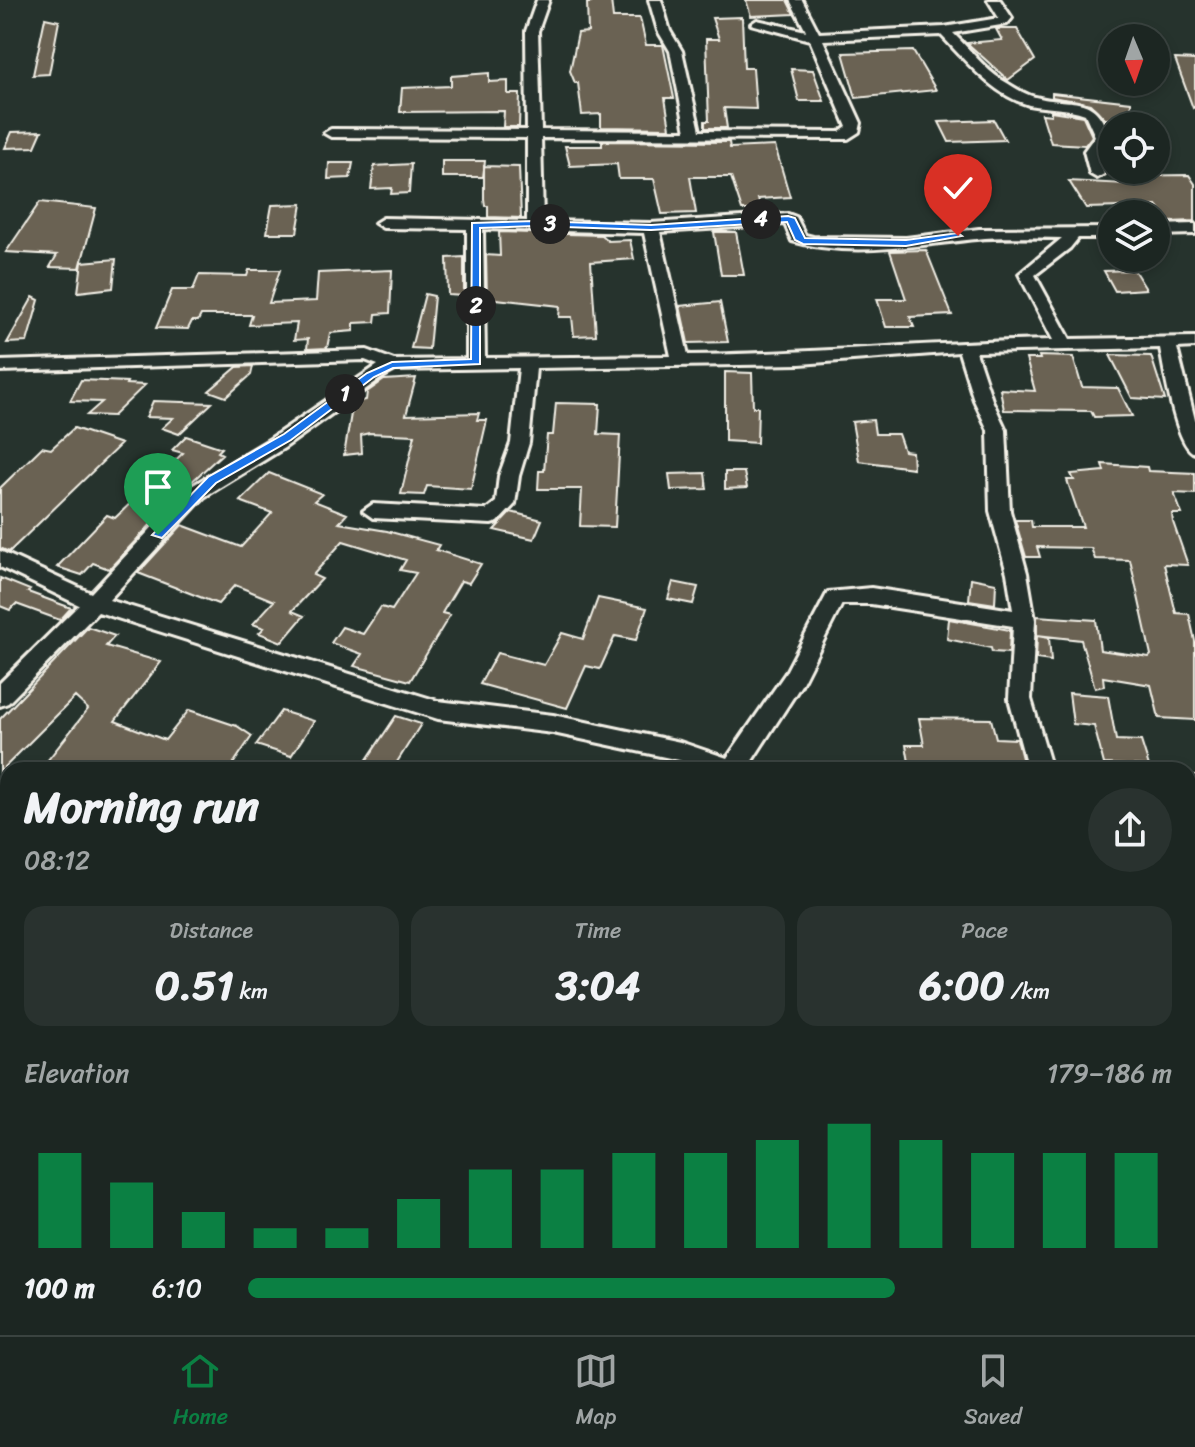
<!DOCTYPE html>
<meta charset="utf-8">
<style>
:root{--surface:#1c2622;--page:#29322f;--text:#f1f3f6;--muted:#a0a5a5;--line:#3a4340;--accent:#0b8043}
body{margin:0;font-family:Sriracha,sans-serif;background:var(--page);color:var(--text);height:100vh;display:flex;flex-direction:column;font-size:30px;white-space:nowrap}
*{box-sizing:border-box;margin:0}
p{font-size:26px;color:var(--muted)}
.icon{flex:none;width:44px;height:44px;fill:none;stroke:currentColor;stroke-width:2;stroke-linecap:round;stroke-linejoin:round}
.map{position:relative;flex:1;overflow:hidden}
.details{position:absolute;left:0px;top:762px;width:1196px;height:574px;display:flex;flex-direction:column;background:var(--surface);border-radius:24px 24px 0 0;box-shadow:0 4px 12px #0003,0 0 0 2px var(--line)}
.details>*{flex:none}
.needle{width:52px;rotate:178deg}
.fabs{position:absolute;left:1098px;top:24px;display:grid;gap:16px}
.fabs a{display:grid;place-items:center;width:72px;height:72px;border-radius:50%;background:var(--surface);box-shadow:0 4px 12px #0003,0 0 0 2px var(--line);font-size:40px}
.pin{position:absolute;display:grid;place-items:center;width:68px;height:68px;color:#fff;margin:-82px -34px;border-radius:50% 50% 50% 0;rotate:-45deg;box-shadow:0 0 8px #0007}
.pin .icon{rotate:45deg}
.km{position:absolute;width:40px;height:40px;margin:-20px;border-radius:50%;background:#222;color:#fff;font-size:22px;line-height:40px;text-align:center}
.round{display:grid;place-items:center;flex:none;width:84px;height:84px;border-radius:42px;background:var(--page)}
.summary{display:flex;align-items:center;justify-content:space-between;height:136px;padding:0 24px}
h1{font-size:44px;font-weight:800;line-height:60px}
.stats{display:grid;grid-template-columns:repeat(3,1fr);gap:12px;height:136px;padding:8px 24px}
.stats div{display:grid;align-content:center;border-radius:20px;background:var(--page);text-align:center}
.stats b{font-size:40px;font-weight:800}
.stats small{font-size:22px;font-weight:400}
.stats p{font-size:22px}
.chart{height:224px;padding:16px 24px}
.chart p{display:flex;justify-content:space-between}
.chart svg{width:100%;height:144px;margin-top:8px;stroke:var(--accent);stroke-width:6}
ul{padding:0 24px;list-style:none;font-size:26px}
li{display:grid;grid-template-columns:128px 96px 1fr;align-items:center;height:60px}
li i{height:20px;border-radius:10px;background:var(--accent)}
.tabs{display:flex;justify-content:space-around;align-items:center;height:112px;border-top:2px solid var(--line);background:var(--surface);font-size:22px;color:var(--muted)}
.tabs a{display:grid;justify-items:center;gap:4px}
.tabs .on{color:var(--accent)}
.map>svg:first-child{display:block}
.building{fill:#6a6252;stroke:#f4f1e8;stroke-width:2}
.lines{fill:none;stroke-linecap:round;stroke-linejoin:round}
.minor-casing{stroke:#f4f1e8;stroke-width:6}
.tertiary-casing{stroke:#f4f1e8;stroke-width:6}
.minor{fill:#26332d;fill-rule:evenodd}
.tertiary{fill:#26332d;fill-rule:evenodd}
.route{fill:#1a73e8;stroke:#fff;stroke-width:2}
</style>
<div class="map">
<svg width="1195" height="1335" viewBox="0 0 1195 1335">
<rect width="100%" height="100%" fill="#26332d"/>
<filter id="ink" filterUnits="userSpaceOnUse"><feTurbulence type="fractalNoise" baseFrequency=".0125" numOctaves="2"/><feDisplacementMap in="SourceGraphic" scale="16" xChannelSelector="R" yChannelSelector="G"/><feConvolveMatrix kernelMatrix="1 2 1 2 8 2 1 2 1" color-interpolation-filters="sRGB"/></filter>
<g filter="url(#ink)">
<path class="building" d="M591,0H611L613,18H640L646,45H663L674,98H665L670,128L601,127V114L582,115L578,83H575L570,71L578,33L588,32L587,3H591Z
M746,0H787L794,14L751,16Z
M742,17L744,68H753L756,109L724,108L727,128H705V121H709L706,39H719L712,18Z
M45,18L59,21L49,74L33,75Z
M996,29H1017L1035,60L1008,80L967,43L1002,40Z
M913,51L936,90L856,98L843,53Z
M1175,59L1195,60V107L1193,108Z
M791,69L813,70L824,101H799Z
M489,73V82L508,81V94H520L519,127H503L504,111L400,112L402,88L451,86V76Z
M1052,93L1131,102V119H1105L1090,104L1052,97Z
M1051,111L1083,116L1092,136L1085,145L1051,143L1042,114L1051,115Z
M994,120L1005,140L949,142L939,122Z
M42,131L35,147L5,148L12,132Z
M602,141L729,142L730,148L775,146L790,197L758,199L761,210H742L731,177H690L696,213L662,214L654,179H619L617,164L570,166L565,146H602Z
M442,161H485L483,177H442Z
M329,163H353L350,178L328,179Z
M411,164L409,193L391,194L392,188L371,189L374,166Z
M484,166L519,167L521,218L488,217V206H485L484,199Z
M1189,175L1195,184V221L1169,222L1158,206L1086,208L1069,181L1125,184L1122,176Z
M40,202L96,208L80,268L50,267L57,255L6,252Z
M302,204L297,233H267L272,205Z
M499,232L601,235L608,241L630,240L634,259L591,262L596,335L574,336L572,317H559L560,306L487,298L486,255L500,256Z
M714,232H736L744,275H721Z
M926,250L952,315L910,317L914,327H886L877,299H906L890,251Z
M464,257V296L448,295L447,258Z
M116,259L113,288L78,292L82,262Z
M249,270H280L269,303L316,301L318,273L392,270L390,313L376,314L375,322L354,323V331L330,333L327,348L307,349L308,339L294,340L297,323L249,325L252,315H201L198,321H192L188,329L156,328L172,290H193L199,275L247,276Z
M1134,270L1146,289L1115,291L1104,271Z
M425,294L434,296L429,349L411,348Z
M33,297L39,300L27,342L7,343Z
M720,302L728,342L688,343L680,306Z
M1110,355L1151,356L1165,400L1132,398Z
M1039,356L1073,357L1082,387L1118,388L1132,416L1094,417L1091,411L1004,410L1000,389L1035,391L1026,359H1040Z
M253,366L251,375L226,397L209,391L237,367Z
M725,372L752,373L753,407H758L757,443L725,441Z
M416,378L406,415L479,413L477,420H487L471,489L427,486L424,495L401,494L415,435L369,433L361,435L362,453L344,455L353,402L366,400L367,392L384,380Z
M81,380L127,382L126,384L145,385L113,416L87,415L102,402L70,401Z
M153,401L212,403L179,434L162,428L173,418L146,417Z
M556,403L600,404L598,434L620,435L615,527L580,526L582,489H538L539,471H544L547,435H553Z
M873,420L875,434H898L904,451L912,452L913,468L859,461L852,422Z
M74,428L121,444L9,552L0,548V488L42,447L51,449Z
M186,436L222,448L218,452L222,454L188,485L109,569L93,563L82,575L57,567L107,515L115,518L183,453L172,450Z
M1102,464L1147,467L1148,471L1195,473V494L1174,493L1182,514H1172L1173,522L1188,565L1164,564L1176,613L1189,614L1195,641V720L1159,718L1151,685L1103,677L1104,686L1095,688L1081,640L1037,635V616L1096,620L1100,650L1149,657L1151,655L1130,560L1095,559L1091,548L1037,547L1040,557H1026L1015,520H1031L1032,527H1083L1067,480H1074L1071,474L1104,471Z
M725,472H744L747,488L725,489Z
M269,473L322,494L314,501L347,514L339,523L387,531L439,545L436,550L481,564L469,583L461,581L442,613L450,615L410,681L354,666L362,654L331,643L342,627L363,634L381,607L392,610L416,573L400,570L406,560L343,541L313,575L322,579L292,611L304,616L282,642L259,633L264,628L253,624L274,601L235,585L218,604L138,573L182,525L241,547L272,513L240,501Z
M705,473L707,489L671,490L669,474Z
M511,512L542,520L534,539L494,530Z
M0,578L30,590L28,592L71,608L60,620L16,604L10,610L0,606Z
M971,578L996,583L995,604L969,600Z
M673,582L698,587L693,604L668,599Z
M598,598L647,608L636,640L615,636L600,669L586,666L567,708L480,684L497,653L544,665L562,633L583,639Z
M949,619L1010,630L1009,653L992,652L991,648L947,639Z
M88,627L115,636L106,646L161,662L115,721L165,740L189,710L237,726L252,736L229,770H117L90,760L82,770H40L88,709L75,697L0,772V719Z
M1037,636L1049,638L1051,661L1036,659Z
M1069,693L1108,696L1116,740L1141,741L1149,766L1104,764L1094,726L1073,724Z
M281,711L314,721L291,756L256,745Z
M396,716L421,724L392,770H360Z
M919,718L991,719L996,738L1017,739L1025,770L910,768L906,745H924Z"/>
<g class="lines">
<defs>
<path id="minor" d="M537,0H549L538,31L541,130L686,131L670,51L658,31L649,0H661L670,31L682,51L700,131L840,132L847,127L810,40L751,24L757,20L806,31L790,0H802L819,33L944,27L999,18L988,0H1000L1012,18L1007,24L953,33C969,48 984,69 1002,80C1012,86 1025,95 1035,97C1072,107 1094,91 1109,136L1098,151L1104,174L1097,178L1090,174L1084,151L1095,136L1085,114C1067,107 1048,109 1029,105C993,95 966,61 941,35L823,40L861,123L859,132L848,139L541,138L543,221L651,223L788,214L796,217L805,235L813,237L906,238L979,229L1112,228V238H1078L1070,248L1035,275L1070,339L1195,337V347L1177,348L1195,420V453C1176,448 1164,368 1160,348L976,352L992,400L1006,430L1010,511L1027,573L1035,620L1031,699L1052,770H1028L1009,699L1013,626L871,604H842L801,685L746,770H707L679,760L553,733L438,719L98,612L8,703L0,706V683L79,605L0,567V551L91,593L190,487L270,439L378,365L365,360L0,371V361L367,350L394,360L467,359V229L383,228L375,223L383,218L527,221V138L331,137L324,133L331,129L527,130L526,31ZM785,224L792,241C851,258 917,245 976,239C1004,236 1034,238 1062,238L1019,274L1053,340C931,342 810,354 688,355L660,232ZM483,229L644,233L671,356L485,358ZM959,352L974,400L988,430L990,511L1007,573L1013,610L871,588L828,592L785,674L727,758L680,742L553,715L438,701L109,600L204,497L284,448L384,376L395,370L519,368L511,443L499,476L496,502L486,510L373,504L363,511L373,518L491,524L498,522L515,504L519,476L529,443L536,368L800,364Z
M1195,224V234L1156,235V225Z
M1188,777H1195V797H1188Z
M0,784L8,787V809L0,806Z
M8,1290V1328H14L11,1333L0,1335V1294Z
M1137,1328H1169L1171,1335H1139Z"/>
<path id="tertiary" d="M0,1145L8,1148V1186L0,1183Z
M462,1328H521L524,1335H465Z"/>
</defs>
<use href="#minor" class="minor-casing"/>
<use href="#tertiary" class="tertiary-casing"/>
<use href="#minor" class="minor"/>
<use href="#tertiary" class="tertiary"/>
</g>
</g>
<path class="route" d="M788,216L795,218L805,238L906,240L958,233L962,236L906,246L803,244L795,240L787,222L651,230L535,226L480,228V364L393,368L374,377L291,440L216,483L162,538L152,535L208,477L284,434L367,373L392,362L471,359L472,223L535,221L651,225Z"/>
</svg>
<div class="fabs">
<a><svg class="needle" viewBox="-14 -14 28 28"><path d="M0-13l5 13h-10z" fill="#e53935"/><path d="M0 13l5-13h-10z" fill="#a0a5a5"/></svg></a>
<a><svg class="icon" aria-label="locate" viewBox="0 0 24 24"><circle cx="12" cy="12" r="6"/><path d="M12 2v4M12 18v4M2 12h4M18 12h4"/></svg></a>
<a><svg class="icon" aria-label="layers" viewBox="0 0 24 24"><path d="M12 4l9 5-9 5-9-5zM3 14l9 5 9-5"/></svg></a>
</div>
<div class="pin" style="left:158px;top:535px;background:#1e9e55"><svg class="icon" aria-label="arrive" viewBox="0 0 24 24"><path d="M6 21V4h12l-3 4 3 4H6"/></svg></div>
<div class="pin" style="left:958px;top:236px;background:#d93025"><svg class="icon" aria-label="check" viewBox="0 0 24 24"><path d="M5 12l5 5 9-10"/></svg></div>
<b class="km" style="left:345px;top:394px">1</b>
<b class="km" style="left:476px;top:306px">2</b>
<b class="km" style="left:550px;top:224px">3</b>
<b class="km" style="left:761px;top:219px">4</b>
<section class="details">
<div class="summary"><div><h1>Morning run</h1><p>08:12</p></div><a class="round"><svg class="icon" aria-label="share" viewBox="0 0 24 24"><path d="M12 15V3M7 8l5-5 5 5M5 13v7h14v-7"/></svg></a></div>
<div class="stats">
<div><p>Distance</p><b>0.51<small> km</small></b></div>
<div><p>Time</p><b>3:04</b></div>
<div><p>Pace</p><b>6:00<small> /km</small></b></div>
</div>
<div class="chart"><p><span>Elevation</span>179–186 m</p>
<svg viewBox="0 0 160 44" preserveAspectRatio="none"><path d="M5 44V15M15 44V24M25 44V33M35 44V38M45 44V38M55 44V29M65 44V20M75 44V20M85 44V15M95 44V15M105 44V11M115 44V6M125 44V11M135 44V15M145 44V15M155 44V15"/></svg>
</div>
<ul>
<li><b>100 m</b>6:10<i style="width:70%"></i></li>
</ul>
</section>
</div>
<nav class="tabs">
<a class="on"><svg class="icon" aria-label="home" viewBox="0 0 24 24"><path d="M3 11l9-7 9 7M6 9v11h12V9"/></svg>Home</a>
<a><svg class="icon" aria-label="map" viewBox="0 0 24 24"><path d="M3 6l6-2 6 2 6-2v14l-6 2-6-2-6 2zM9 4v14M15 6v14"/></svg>Map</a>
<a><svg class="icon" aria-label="saved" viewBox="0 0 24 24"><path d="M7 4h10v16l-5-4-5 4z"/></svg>Saved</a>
</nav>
